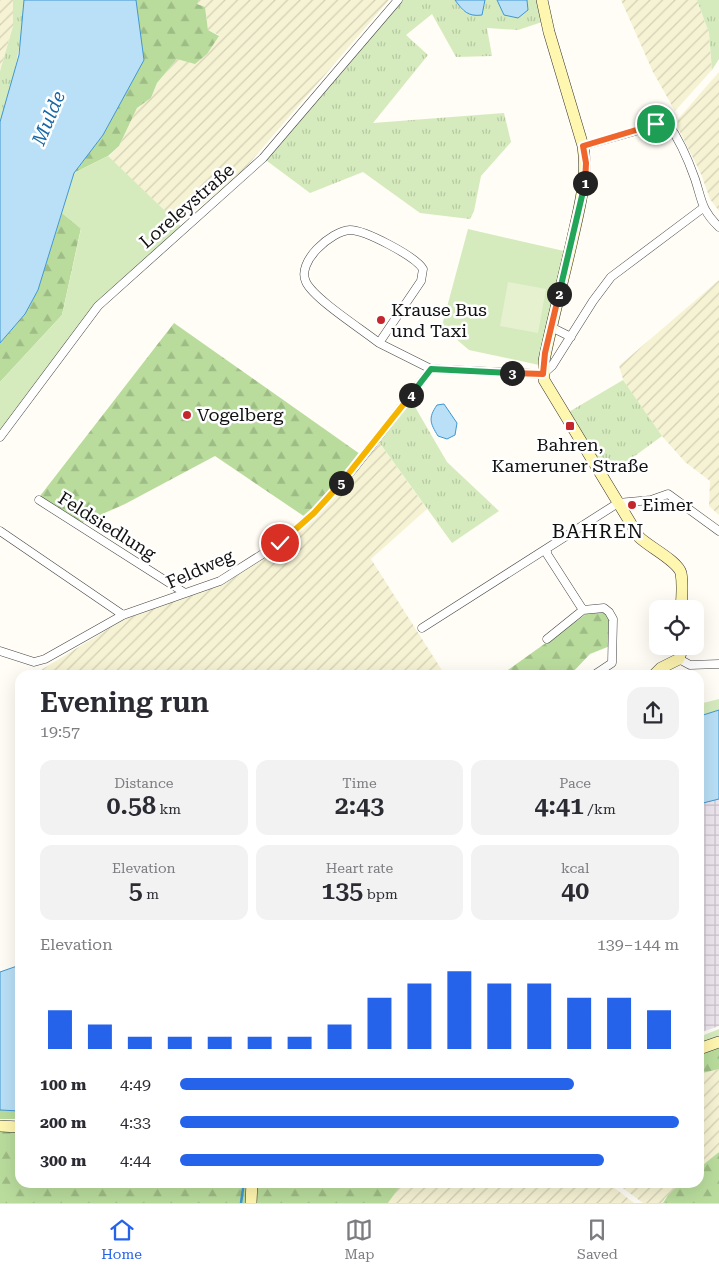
<!DOCTYPE html>
<meta charset="utf-8">
<style>
:root{--surface:#fff;--page:#f2f2f3;--text:#2b2b33;--muted:#7c7c81;--line:#e1e1e2;--accent:#2563eb}
body{margin:0;font-family:"Roboto Serif",serif;background:var(--page);color:var(--text);height:100vh;display:flex;flex-direction:column;font-size:19px;white-space:nowrap}
*{box-sizing:border-box;margin:0}
p{font-size:16px;color:var(--muted)}
.icon{flex:none;width:28px;height:28px;fill:none;stroke:currentColor;stroke-width:2;stroke-linecap:round;stroke-linejoin:round}
.map{position:relative;flex:1;overflow:hidden}
.side{position:absolute;left:15px;top:670px;width:689px;height:518px;display:flex;flex-direction:column;background:var(--surface);border-radius:15px;box-shadow:0 5px 20px #0002}
.side>*{flex:none}
.tools{position:absolute;left:649px;top:600px;display:grid;gap:10px}
.tools a{display:grid;place-items:center;width:55px;height:55px;border-radius:10px;background:var(--surface);box-shadow:0 5px 20px #0002;font-size:25px}
.pin{position:absolute;display:grid;place-items:center;width:42px;height:42px;color:#fff;margin:-21px;border:2px solid #fff;border-radius:50%;box-shadow:0 1px 5px #0007}
.km{position:absolute;width:25px;height:25px;margin:-12px;border-radius:50%;background:#222;color:#fff;font-size:14px;line-height:25px;text-align:center}
.round{display:grid;place-items:center;flex:none;width:52px;height:52px;border-radius:15px;background:var(--page)}
.overview{display:flex;align-items:center;justify-content:space-between;height:85px;padding:0 25px}
h1{font-size:28px;font-weight:600;line-height:38px}
.stats{display:grid;grid-template-columns:repeat(3,1fr);gap:8px;height:85px;padding:5px 25px}
.stats div{display:grid;align-content:center;border-radius:12px;background:var(--page);text-align:center}
.stats b{font-size:25px;font-weight:600}
.stats small{font-size:14px;font-weight:400}
.stats p{font-size:14px}
.chart{height:140px;padding:10px 25px}
.chart p{display:flex;justify-content:space-between}
.chart svg{width:100%;height:90px;margin-top:5px;stroke:var(--accent);stroke-width:6}
ul{padding:0 25px;list-style:none;font-size:16px}
li{display:grid;grid-template-columns:80px 60px 1fr;align-items:center;height:38px}
li i{height:12px;border-radius:6px;background:var(--accent)}
.tab-bar{display:flex;justify-content:space-around;align-items:center;height:70px;border-top:1px solid var(--line);background:var(--surface);font-size:14px;color:var(--muted)}
.tab-bar a{display:grid;justify-items:center;gap:2px}
.tab-bar .on{color:var(--accent)}
.map>svg:first-child{display:block}
.industrial{fill:url(#industrial-grid)}
.farmland{fill:url(#farmland-furrows)}
.grass{fill:url(#grass-tufts)}
.forest{fill:url(#forest-firs)}
.park{fill:#d5ebbd}
.pitch{fill:#e6f2cf}
.water{fill:#b9e0f7;stroke:#3f96cf}
.lines{fill:none;stroke-linecap:round;stroke-linejoin:round}
.stream{stroke:#3f96cf;stroke-width:2.5}
.street-casing{stroke:#444;stroke-width:9}
.secondary-casing{stroke:#333;stroke-width:12}
.street{stroke:#fff;stroke-width:8}
.secondary{stroke:#fff6b0;stroke-width:11}
.split-1-casing{stroke:#fff;stroke-width:10}
.split-2-casing{stroke:#fff;stroke-width:10}
.split-3-casing{stroke:#fff;stroke-width:10}
.split-4-casing{stroke:#fff;stroke-width:10}
.split-5-casing{stroke:#fff;stroke-width:10}
.split-6-casing{stroke:#fff;stroke-width:10}
.split-1{stroke:#f0652b;stroke-width:6}
.split-2{stroke:#22a559;stroke-width:6}
.split-3{stroke:#f0652b;stroke-width:6}
.split-4{stroke:#22a559;stroke-width:6}
.split-5{stroke:#f5b400;stroke-width:6}
.split-6{stroke:#f5b400;stroke-width:6}
.poi-dot{fill:#c4262e;stroke:#fff;stroke-width:2}
.labels{text-anchor:middle;stroke-width:5;stroke-linejoin:round;paint-order:stroke}
.street-label{font-size:18px;fill:#111;stroke:#fff}
.poi-label{font-size:18px;fill:#111;stroke:#fff;text-anchor:start}
.water-label{font-size:19px;font-style:italic;fill:#1768a6;stroke:#fff}
.quarter-label{font-size:20px;letter-spacing:1px;fill:#111;stroke:#fff}
</style>
<div class="map">
<svg width="719" height="1203" viewBox="0 0 719 1203">
<defs>
<pattern id="industrial-grid" width="8" height="8" patternUnits="userSpaceOnUse" patternTransform="scale(1.25)"><rect width="8" height="8" fill="#eee6ef"/><path d="M0 4h8M4 0v8" fill="none" stroke="#cbc4cc"/></pattern>
<pattern id="farmland-furrows" width="10" height="10" patternUnits="userSpaceOnUse" patternTransform="scale(1.25)"><rect width="10" height="10" fill="#f6f3d4"/><path d="M-1 1l2-2M0 10L10 0M9 11l2-2" fill="none" stroke="#d2cfb5"/></pattern>
<pattern id="grass-tufts" width="24" height="20" patternUnits="userSpaceOnUse" patternTransform="scale(1.25)"><rect width="24" height="20" fill="#d5ebbd"/><path d="M3 7l-1-3M5 7V3M7 7l1-3M15 17l-1-3M17 17v-4M19 17l1-3" fill="none" stroke="#b6c8a1"/></pattern>
<pattern id="forest-firs" width="22" height="20" patternUnits="userSpaceOnUse" patternTransform="scale(1.25)"><rect width="22" height="20" fill="#b9dc9c"/><path d="M5 1l3.5 6h-7zM16 11l3.5 6h-7z" fill="#9ebc85"/></pattern>
</defs>
<rect width="100%" height="100%" fill="#fffdf5"/>
<path class="industrial" d="M719,799V1026L699,1033V804Z"/>
<path class="farmland" d="M0,0H13V26L0,71Z
M199,0H389L247,166L212,197L178,223L108,157L119,146L137,108L151,98L157,83L177,59L187,60L219,35L208,30L205,7L197,4Z
M621,0H697L709,33L712,70L675,111L653,72Z
M719,72V211L710,199L701,174L678,128V119Z
M719,280V515L709,506L710,481L685,462L662,436L624,382L619,366Z
M379,442L427,509L371,559L445,675H41V670L123,620L231,579L284,545L311,521L367,459Z
M719,1069V1152L699,1168V1074Z
M402,1182L608,1183L634,1203H388Z
M616,1183H681L665,1198L663,1203H643Z"/>
<path class="grass" d="M13,0H24C23,42 13,82 0,122V71L13,26Z
M398,0H455L463,11L485,5V0H497L504,15L528,10L527,0H539L542,22L518,30L487,28L492,56L456,57L432,14L406,35L428,55L373,123L504,113L511,142L481,176L474,211L470,219L420,213L363,172L310,193L263,158Z
M697,0H719V59L712,70L709,33Z
M623,380L662,436L606,477L567,413Z
M411,400L447,462L499,511L452,543L379,442Z
M719,699V710L700,716L699,719V704Z
M719,1029V1040L699,1047V1037Z"/>
<path class="forest" d="M136,0H199L197,4L205,7L208,30L219,36L207,54L195,64L177,59L157,83L151,98L137,108L119,146L108,156L74,173L103,135L144,60Z
M62,213L81,228L62,315L0,382V343L25,314L38,290Z
M174,323L367,459L311,521L215,456L125,504L82,523L40,496Z
M601,611L607,614L610,622V646L590,654L570,675H501L589,612Z
M719,1046V1069L699,1074V1052Z
M0,1110L20,1111V1119H0Z
M0,1130L20,1131V1182L402,1183L388,1203H0Z
M719,1152V1203H663L668,1195L681,1183L699,1182V1168Z"/>
<path class="park" d="M108,156L184,229L117,288L0,437V382L62,315L81,229L62,213L74,173Z
M468,229L564,251L539,365L469,350L455,338L440,333Z"/>
<path class="pitch" d="M508,282L546,289L538,333L500,326Z"/>
<path class="water" d="M24,0H136L144,60L103,135L74,173L38,290L25,314L0,343V122L19,55Z
M455,0H485L482,15C468,17 463,11 455,0Z
M497,0H527L528,10L518,18L504,15Z
M444,404L457,423L455,435L447,439L438,436C430,423 428,418 437,405Z
M719,710V799L699,804V719L700,716Z
M20,965V1111L0,1110V972Z"/>
<g class="lines">
<path class="stream" d="M241,1203L244,1182"/>
<defs>
<path id="street" d="M583,146L667,122C679,139 688,159 695,179C702,200 701,210 719,227
M551,327L571,337
M379,343C363,330 314,299 306,282C296,262 331,231 350,230C365,230 415,256 423,269L421,281L379,343L431,369L543,374L552,366L593,301L611,277L703,208
M0,437L98,306L263,158L398,0
M39,500L185,593
M0,531L123,615
M547,549V554L583,610
M422,628L618,503L651,500L668,494L719,531
M547,639L583,610L604,608L609,612L613,619L612,663L594,675
M0,651L34,662L45,659L123,615L220,581L280,543L314,513L354,468L431,369
M679,659L690,665L719,664"/>
<path id="secondary" d="M542,0L549,32L583,146C588,178 579,209 572,241C563,281 552,321 544,361V380L639,537C649,547 678,561 681,573C683,584 682,597 681,609
M654,675L661,668L679,659L683,646
M699,1049L719,1042
M0,1126L20,1127
M251,1203L252,1182"/>
</defs>
<use href="#street" class="street-casing"/>
<use href="#secondary" class="secondary-casing"/>
<use href="#street" class="street"/>
<use href="#secondary" class="secondary"/>
</g>
<g class="lines">
<defs>
<path id="split-1" d="M585,183L586,163L583,146L656,124"/>
<path id="split-2" d="M559,294L585,183"/>
<path id="split-3" d="M512,373L543,374L545,353L559,294"/>
<path id="split-4" d="M411,395L431,369L512,373"/>
<path id="split-5" d="M341,483L411,395"/>
<path id="split-6" d="M280,543L314,513L341,483"/>
</defs>
<use href="#split-1" class="split-1-casing"/>
<use href="#split-2" class="split-2-casing"/>
<use href="#split-3" class="split-3-casing"/>
<use href="#split-4" class="split-4-casing"/>
<use href="#split-5" class="split-5-casing"/>
<use href="#split-6" class="split-6-casing"/>
<use href="#split-1" class="split-1"/>
<use href="#split-2" class="split-2"/>
<use href="#split-3" class="split-3"/>
<use href="#split-4" class="split-4"/>
<use href="#split-5" class="split-5"/>
<use href="#split-6" class="split-6"/>
</g>
<g class="poi-dot">
<circle cx="381" cy="320" r="5"/>
<circle cx="187" cy="415" r="5"/>
<rect x="565" y="421" width="10" height="10" rx="2.5"/>
<circle cx="632" cy="505" r="5"/>
</g>
<g class="labels">
<g class="street-label">
<text transform="translate(187 206) rotate(-41)" y="6">Loreleystraße</text>
<text transform="translate(107 526) rotate(32)" y="6">Feldsiedlung</text>
<text transform="translate(200 569) rotate(-24)" y="6">Feldweg</text>
</g>
<g class="poi-label">
<text x="391" y="316">Krause Bus<tspan x="391" dy="21">und Taxi</tspan></text>
<text x="197" y="421">Vogelberg</text>
<text x="570" y="451" text-anchor="middle">Bahren,<tspan x="570" dy="21">Kameruner Straße</tspan></text>
<text x="642" y="511">Eimer</text>
</g>
<g class="water-label">
<text transform="translate(48 118) rotate(-67)" y="7">Mulde</text>
</g>
<g class="quarter-label">
<text x="598" y="538">BAHREN</text>
</g>
</g>
</svg>
<div class="tools">
<a><svg class="icon" aria-label="locate" viewBox="0 0 24 24"><circle cx="12" cy="12" r="6"/><path d="M12 2v4M12 18v4M2 12h4M18 12h4"/></svg></a>
</div>
<div class="pin" style="left:656px;top:124px;background:#1e9e55"><svg class="icon" aria-label="arrive" viewBox="0 0 24 24"><path d="M6 21V4h12l-3 4 3 4H6"/></svg></div>
<div class="pin" style="left:280px;top:543px;background:#d93025"><svg class="icon" aria-label="check" viewBox="0 0 24 24"><path d="M5 12l5 5 9-10"/></svg></div>
<b class="km" style="left:585px;top:183px">1</b>
<b class="km" style="left:559px;top:294px">2</b>
<b class="km" style="left:512px;top:373px">3</b>
<b class="km" style="left:411px;top:395px">4</b>
<b class="km" style="left:341px;top:483px">5</b>
<section class="side">
<div class="overview"><div><h1>Evening run</h1><p>19:57</p></div><a class="round"><svg class="icon" aria-label="share" viewBox="0 0 24 24"><path d="M12 15V3M7 8l5-5 5 5M5 13v7h14v-7"/></svg></a></div>
<div class="stats">
<div><p>Distance</p><b>0.58<small> km</small></b></div>
<div><p>Time</p><b>2:43</b></div>
<div><p>Pace</p><b>4:41<small> /km</small></b></div>
</div>
<div class="stats">
<div><p>Elevation</p><b>5<small> m</small></b></div>
<div><p>Heart rate</p><b>135<small> bpm</small></b></div>
<div><p>kcal</p><b>40</b></div>
</div>
<div class="chart"><p><span>Elevation</span>139–144 m</p>
<svg viewBox="0 0 160 44" preserveAspectRatio="none"><path d="M5 44V25M15 44V32M25 44V38M35 44V38M45 44V38M55 44V38M65 44V38M75 44V32M85 44V19M95 44V12M105 44V6M115 44V12M125 44V12M135 44V19M145 44V19M155 44V25"/></svg>
</div>
<ul>
<li><b>100 m</b>4:49<i style="width:79%"></i></li>
<li><b>200 m</b>4:33<i style="width:100%"></i></li>
<li><b>300 m</b>4:44<i style="width:85%"></i></li>
</ul>
</section>
</div>
<nav class="tab-bar">
<a class="on"><svg class="icon" aria-label="home" viewBox="0 0 24 24"><path d="M3 11l9-7 9 7M6 9v11h12V9"/></svg>Home</a>
<a><svg class="icon" aria-label="map" viewBox="0 0 24 24"><path d="M3 6l6-2 6 2 6-2v14l-6 2-6-2-6 2zM9 4v14M15 6v14"/></svg>Map</a>
<a><svg class="icon" aria-label="saved" viewBox="0 0 24 24"><path d="M7 4h10v16l-5-4-5 4z"/></svg>Saved</a>
</nav>
